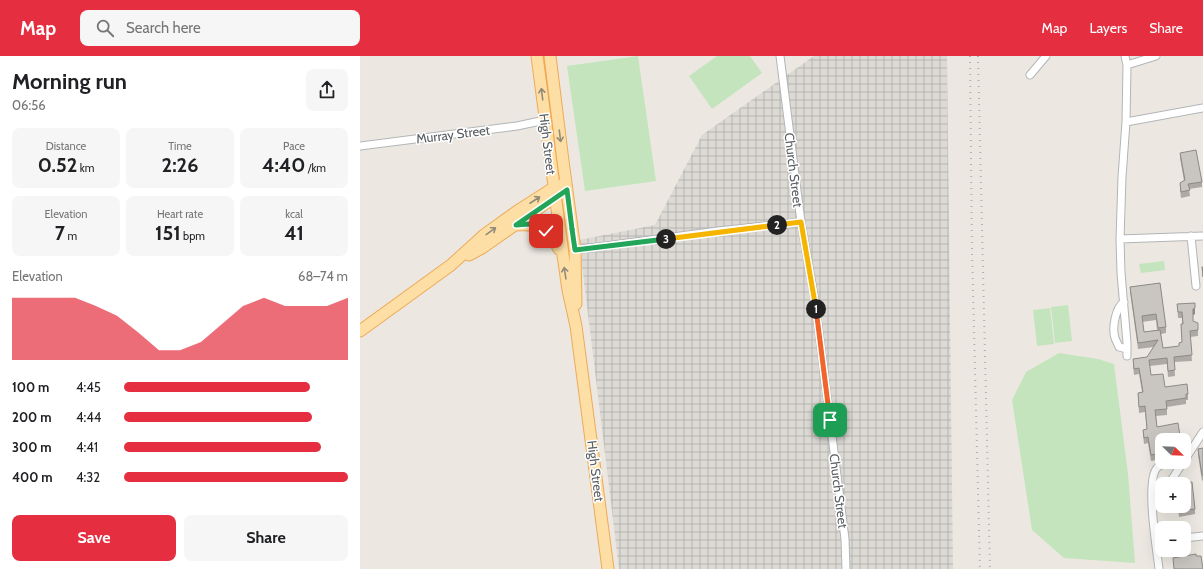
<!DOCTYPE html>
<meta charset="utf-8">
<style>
:root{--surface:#fff;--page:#f6f6f6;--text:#202124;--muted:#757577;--accent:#e52e40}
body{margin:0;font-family:Cabin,sans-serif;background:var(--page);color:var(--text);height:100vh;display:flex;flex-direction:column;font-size:15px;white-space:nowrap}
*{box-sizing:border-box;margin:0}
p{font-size:13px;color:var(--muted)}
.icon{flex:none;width:22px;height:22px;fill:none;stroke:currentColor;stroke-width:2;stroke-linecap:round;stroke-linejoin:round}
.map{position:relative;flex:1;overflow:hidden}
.side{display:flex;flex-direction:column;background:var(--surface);width:360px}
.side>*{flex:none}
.needle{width:26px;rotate:113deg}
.buttons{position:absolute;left:795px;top:377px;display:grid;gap:8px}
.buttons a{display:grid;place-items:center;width:36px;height:36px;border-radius:8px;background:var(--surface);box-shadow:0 4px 16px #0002;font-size:20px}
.pin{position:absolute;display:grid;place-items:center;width:34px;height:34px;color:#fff;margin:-17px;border-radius:8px;box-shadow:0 2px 6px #0006}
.km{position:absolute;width:20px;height:20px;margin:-10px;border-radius:50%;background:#222;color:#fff;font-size:11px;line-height:20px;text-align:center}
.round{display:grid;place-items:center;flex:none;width:42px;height:42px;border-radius:8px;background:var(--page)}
.head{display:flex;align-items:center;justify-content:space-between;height:68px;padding:0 12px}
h1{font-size:22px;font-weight:700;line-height:30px}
.stats{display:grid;grid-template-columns:repeat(3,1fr);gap:6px;height:68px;padding:4px 12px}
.stats div{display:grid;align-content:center;border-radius:8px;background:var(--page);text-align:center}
.stats b{font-size:20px;font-weight:700}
.stats small{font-size:11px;font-weight:400}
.stats p{font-size:11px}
.chart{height:112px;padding:8px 12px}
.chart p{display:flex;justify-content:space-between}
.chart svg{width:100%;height:72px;margin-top:4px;fill:var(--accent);opacity:.7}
.action{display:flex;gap:8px;margin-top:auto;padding:8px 12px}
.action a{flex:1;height:46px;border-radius:8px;background:var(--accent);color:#fff;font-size:16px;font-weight:700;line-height:46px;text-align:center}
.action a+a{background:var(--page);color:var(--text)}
ul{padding:0 12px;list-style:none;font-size:13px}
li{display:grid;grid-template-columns:64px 48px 1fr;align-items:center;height:30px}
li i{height:10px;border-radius:5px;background:var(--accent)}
header{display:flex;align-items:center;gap:24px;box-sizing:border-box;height:56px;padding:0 20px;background:var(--accent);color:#fff}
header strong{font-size:19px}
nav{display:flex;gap:22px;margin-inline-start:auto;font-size:14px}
.search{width:280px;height:36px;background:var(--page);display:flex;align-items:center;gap:10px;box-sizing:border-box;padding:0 14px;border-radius:8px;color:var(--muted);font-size:15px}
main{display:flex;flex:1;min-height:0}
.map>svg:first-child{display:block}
.industrial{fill:url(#industrial-grid)}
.grass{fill:#c4e4bd}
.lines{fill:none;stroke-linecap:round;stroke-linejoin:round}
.minor-casing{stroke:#b2b5b8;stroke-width:9}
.primary-casing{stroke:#eea958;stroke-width:13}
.minor{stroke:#fff;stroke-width:7}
.primary{stroke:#fddfa5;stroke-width:11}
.rail{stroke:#b0b1b1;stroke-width:2;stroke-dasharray:1 5;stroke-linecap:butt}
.wall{fill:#ada9a5;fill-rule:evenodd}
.shaded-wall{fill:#8d8a86}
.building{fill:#c9c5c0;stroke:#8d8a86}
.oneway{stroke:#928b79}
.split-1-casing{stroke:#fff;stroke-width:8}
.split-2-casing{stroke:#fff;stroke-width:8}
.split-3-casing{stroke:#fff;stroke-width:8}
.split-4-casing{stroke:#fff;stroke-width:8}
.split-5-casing{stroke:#fff;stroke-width:8}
.split-1{stroke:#f0652b;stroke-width:5}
.split-2{stroke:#f5b400;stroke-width:5}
.split-3{stroke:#f5b400;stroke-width:5}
.split-4{stroke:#22a559;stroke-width:5}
.split-5{stroke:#22a559;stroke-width:5}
.labels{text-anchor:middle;stroke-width:3;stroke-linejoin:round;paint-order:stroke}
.street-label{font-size:13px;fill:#595e61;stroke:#fff}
</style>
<header>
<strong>Map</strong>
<div class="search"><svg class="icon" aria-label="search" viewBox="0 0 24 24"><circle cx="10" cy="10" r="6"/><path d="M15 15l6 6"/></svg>Search here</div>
<nav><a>Map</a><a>Layers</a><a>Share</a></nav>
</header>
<main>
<section class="side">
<div class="head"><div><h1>Morning run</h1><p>06:56</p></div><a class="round"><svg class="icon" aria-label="share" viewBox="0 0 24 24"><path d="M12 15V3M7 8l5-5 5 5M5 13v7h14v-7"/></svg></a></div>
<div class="stats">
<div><p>Distance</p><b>0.52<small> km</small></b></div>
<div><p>Time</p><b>2:26</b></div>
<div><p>Pace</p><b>4:40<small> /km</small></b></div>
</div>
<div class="stats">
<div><p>Elevation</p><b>7<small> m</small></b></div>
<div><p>Heart rate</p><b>151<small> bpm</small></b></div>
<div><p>kcal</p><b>41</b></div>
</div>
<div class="chart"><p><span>Elevation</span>68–74 m</p>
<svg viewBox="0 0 160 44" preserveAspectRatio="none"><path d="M0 44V6L10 6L20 6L30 6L40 11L50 17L60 27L70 38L80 38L90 33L100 22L110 11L120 6L130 11L140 11L150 11L160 6V44z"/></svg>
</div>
<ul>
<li><b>100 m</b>4:45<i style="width:83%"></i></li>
<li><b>200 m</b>4:44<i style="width:84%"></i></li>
<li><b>300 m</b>4:41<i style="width:88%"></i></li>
<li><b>400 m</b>4:32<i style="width:100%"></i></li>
</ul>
<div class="action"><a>Save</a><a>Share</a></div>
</section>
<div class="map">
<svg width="843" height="513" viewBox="0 0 843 513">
<defs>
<pattern id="industrial-grid" width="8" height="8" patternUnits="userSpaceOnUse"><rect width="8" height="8" fill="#dddad5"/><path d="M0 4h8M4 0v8" fill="none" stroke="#b6b4b0"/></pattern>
</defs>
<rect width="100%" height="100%" fill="#ece8e1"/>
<path class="industrial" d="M454,0H587L593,513H259L219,184L295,169L342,79Z"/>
<path class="grass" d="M278,0L296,125L225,135L207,10Z
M357,0H390L402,17L352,53L329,20Z
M804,205L805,214L781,217L779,208Z
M708,249L712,285L695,287L691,251Z
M690,252L694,288L677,290L673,254Z
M699,297L738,303L754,308L768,418L775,507L704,502L672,474L652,344L666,316Z"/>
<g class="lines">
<defs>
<path id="minor" d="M420,0L441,166L455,245L485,483L486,513
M765,0L767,9L766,66L762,121L760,183L761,217L767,287V300
M767,9L796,0
M670,19L686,0
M766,66L843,52
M0,90L157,70L185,64
M831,180L836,230
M760,183L843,180
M215,194L358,175L441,166
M764,246C755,252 752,273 755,282C756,285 758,288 759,291L767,293
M824,405L843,376
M809,428L823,406
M793,453L802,438
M824,482L843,480
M799,513C797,495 785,425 797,412C801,407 808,407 814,406"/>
<path id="primary" d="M177,0L203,199L208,234L216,270L248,513
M190,0L203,105L215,194L216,248
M156,169C178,167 189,173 199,193
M109,199L122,192L199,138
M0,275L91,209L124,179L156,156L198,129"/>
</defs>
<use href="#minor" class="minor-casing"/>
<use href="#primary" class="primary-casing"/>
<use href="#minor" class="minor"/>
<use href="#primary" class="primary"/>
<path class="rail" d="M610,0L612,195L620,513
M618,0L630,513"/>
</g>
<path class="wall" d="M820,97L842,126V131L829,133L830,140L821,142L820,133V127L824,125L820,102Z
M800,227L806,271V277L801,278L803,292L819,291V287H822L821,268H822V262H818L817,248L835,258L833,259V265L838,274V280L830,281L832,305L814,306L815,320L808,321L807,308L790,310L791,319L805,331L828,338V344H826V348L807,351V359L796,360L797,371L820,380V384H802V403L791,405L788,387L784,388L783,379V374L787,373L785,356L779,357L778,337L782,336L779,318L774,319L773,309V303L787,301L794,291L778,293L770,236V231ZM796,264L797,274L784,276L782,266Z
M843,392V424L842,425L838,399V393Z
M818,450H824L835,453V458L819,461Z"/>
<path class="shaded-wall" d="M835,252V258L833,259V253Z"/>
<path class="building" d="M836,94L842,126L828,128L830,134L821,136L820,127L825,124L820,97Z
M842,211H843V221Z
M800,227L806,271L798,272L796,258L782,260L784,276L800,274L803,292L819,290V287L822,286L821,268H823L822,256H818L817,248L835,247V252L833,253V265L838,267V274L830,275L832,299L814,301L815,314L808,315L807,302L789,304L791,319L803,318L805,331L827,328L828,338H826V342L806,345L807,353L795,354L797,371L818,367L820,380L814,381V384H802V397L791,399L788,381L784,382L783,374L787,373L785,350L779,351L778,337L783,336L779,312L774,313L773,303L787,301L798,284L778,287L770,231Z
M843,392V419H842L838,393Z
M832,426L835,453L819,455V450H824V428H818Z
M836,498V500H841L843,513H814L813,502Z"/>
<defs><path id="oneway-shaft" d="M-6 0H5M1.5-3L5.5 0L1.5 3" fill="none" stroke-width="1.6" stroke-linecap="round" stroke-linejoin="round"/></defs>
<g class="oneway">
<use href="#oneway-shaft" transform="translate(182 38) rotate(-97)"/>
<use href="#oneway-shaft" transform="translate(200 80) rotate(83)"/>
<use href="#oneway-shaft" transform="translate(175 144) rotate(-33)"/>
<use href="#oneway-shaft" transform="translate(131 175) rotate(-36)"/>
<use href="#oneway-shaft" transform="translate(205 217) rotate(-99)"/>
</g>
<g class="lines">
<defs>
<path id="split-1" d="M456,253L470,364"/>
<path id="split-2" d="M417,169L441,166L456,253"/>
<path id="split-3" d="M306,183L417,169"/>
<path id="split-4" d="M212,173L215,194L306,183"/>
<path id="split-5" d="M186,175L169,168L156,169L207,134L212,173"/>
</defs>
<use href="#split-1" class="split-1-casing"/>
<use href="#split-2" class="split-2-casing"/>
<use href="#split-3" class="split-3-casing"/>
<use href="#split-4" class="split-4-casing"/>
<use href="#split-5" class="split-5-casing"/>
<use href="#split-1" class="split-1"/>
<use href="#split-2" class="split-2"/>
<use href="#split-3" class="split-3"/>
<use href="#split-4" class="split-4"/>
<use href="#split-5" class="split-5"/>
</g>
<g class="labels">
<g class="street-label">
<text transform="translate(93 78) rotate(-7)" y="5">Murray Street</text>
<text transform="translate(188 88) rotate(83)" y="5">High Street</text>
<text transform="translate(434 114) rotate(83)" y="5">Church Street</text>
<text transform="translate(236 415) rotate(83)" y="5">High Street</text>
<text transform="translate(479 435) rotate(83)" y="5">Church Street</text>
</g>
</g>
</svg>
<div class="buttons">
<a><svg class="needle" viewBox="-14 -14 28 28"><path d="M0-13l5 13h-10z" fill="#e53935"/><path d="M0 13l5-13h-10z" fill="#757577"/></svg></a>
<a>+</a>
<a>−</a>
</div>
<div class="pin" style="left:470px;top:364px;background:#1e9e55"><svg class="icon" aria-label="arrive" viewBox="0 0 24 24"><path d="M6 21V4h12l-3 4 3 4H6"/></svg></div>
<div class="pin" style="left:186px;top:175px;background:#d93025"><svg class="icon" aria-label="check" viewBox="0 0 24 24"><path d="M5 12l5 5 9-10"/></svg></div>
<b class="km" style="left:456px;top:253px">1</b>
<b class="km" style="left:417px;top:169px">2</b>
<b class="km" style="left:306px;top:183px">3</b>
</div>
</main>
